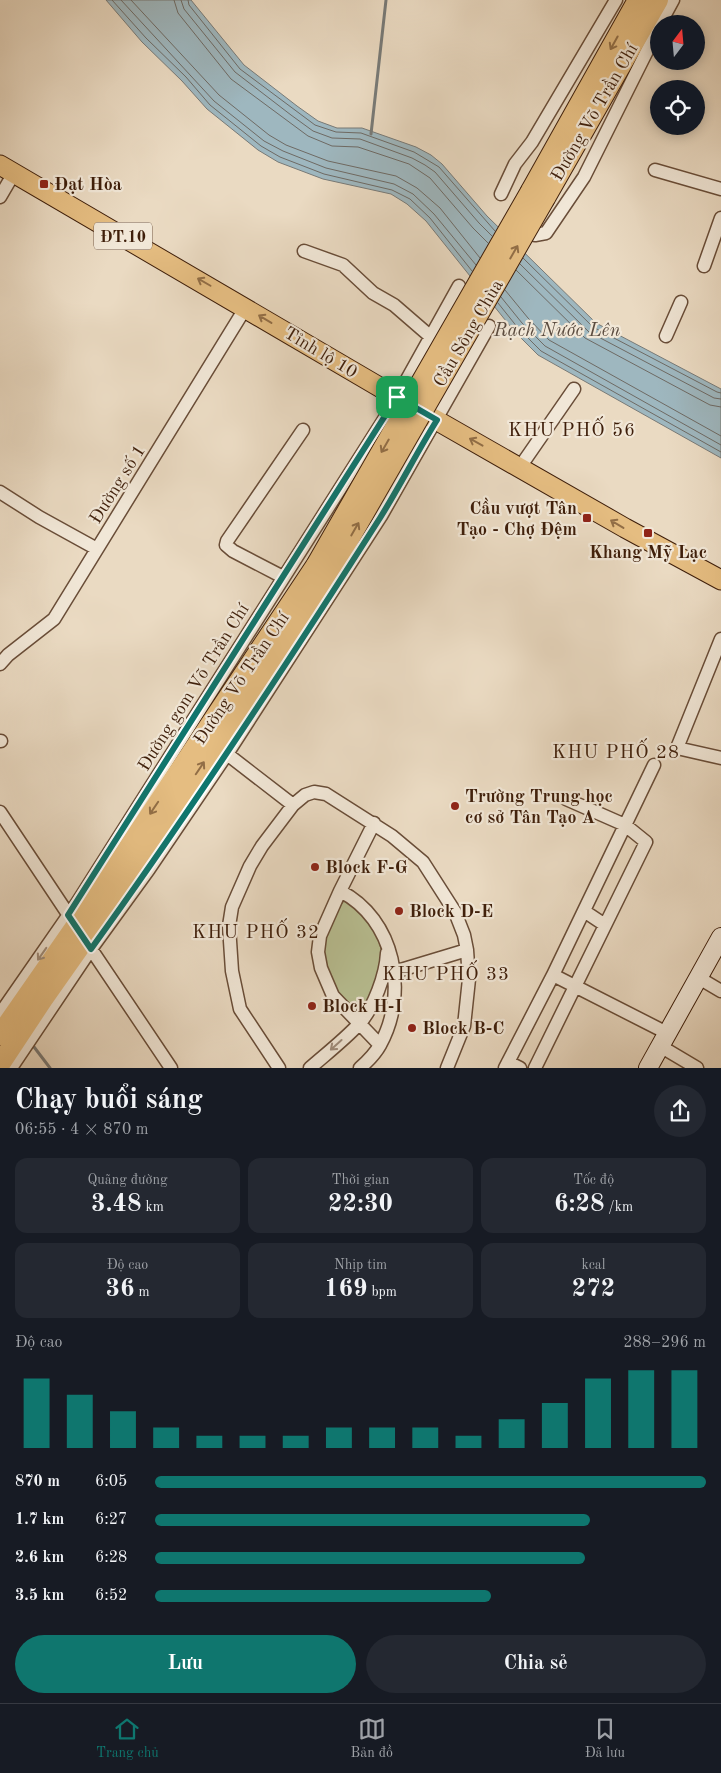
<!DOCTYPE html>
<html lang="vi">
<meta charset="utf-8">
<style>
:root{--surface:#171b24;--page:#242831;--text:#f1f3f6;--muted:#9ea1a6;--line:#363941;--accent:#0f766e}
body{margin:0;font-family:"Old Standard TT",serif;background:var(--page);color:var(--text);height:100vh;display:flex;flex-direction:column;font-size:19px;white-space:nowrap}
*{box-sizing:border-box;margin:0}
p{font-size:16px;color:var(--muted)}
.icon{flex:none;width:28px;height:28px;fill:none;stroke:currentColor;stroke-width:2;stroke-linecap:round;stroke-linejoin:round}
.map{position:relative;height:1068px;overflow:hidden}
.drawer{display:flex;flex-direction:column;background:var(--surface);flex:1}
.drawer>*{flex:none}
.needle{width:32px;rotate:16deg}
.fabs{position:absolute;left:650px;top:15px;display:grid;gap:10px}
.fabs a{display:grid;place-items:center;width:55px;height:55px;border-radius:50%;background:var(--surface);box-shadow:0 2px 12px #0003;font-size:25px}
.pin{position:absolute;display:grid;place-items:center;width:42px;height:42px;color:#fff;margin:-21px;border-radius:10px;box-shadow:0 2px 8px #0006}
.round{display:grid;place-items:center;flex:none;width:52px;height:52px;border-radius:26px;background:var(--page)}
.overview{display:flex;align-items:center;justify-content:space-between;height:85px;padding:0 15px}
h1{font-size:28px;font-weight:600;line-height:38px}
.metrics{display:grid;grid-template-columns:repeat(3,1fr);gap:8px;height:85px;padding:5px 15px}
.metrics div{display:grid;align-content:center;border-radius:12px;background:var(--page);text-align:center}
.metrics b{font-size:25px;font-weight:600}
.metrics small{font-size:14px;font-weight:400}
.metrics p{font-size:14px}
.chart{height:140px;padding:10px 15px}
.chart p{display:flex;justify-content:space-between}
.chart svg{width:100%;height:90px;margin-top:5px;stroke:var(--accent);stroke-width:6}
.cta{display:flex;gap:10px;margin-top:auto;padding:10px 15px}
.cta a{flex:1;height:58px;border-radius:30px;background:var(--accent);color:#fff;font-size:20px;font-weight:600;line-height:58px;text-align:center}
.cta a+a{background:var(--page);color:var(--text)}
ul{padding:0 15px;list-style:none;font-size:16px}
li{display:grid;grid-template-columns:80px 60px 1fr;align-items:center;height:38px}
li i{height:12px;border-radius:6px;background:var(--accent)}
.tabs{display:flex;justify-content:space-around;align-items:center;height:70px;border-top:1px solid var(--line);background:var(--surface);font-size:14px;color:var(--muted)}
.tabs a{display:grid;justify-items:center;gap:2px}
.tabs .active{color:var(--accent)}
.map>svg:first-child{display:block}
.green{fill:#b8bf92;stroke:#7b6e4e}
.water{fill:#9eb7bf;stroke:#787a77}
.lines{fill:none;stroke-linecap:round;stroke-linejoin:round}
.shore{stroke:#6e6a64;stroke-width:1}
.stream{stroke:#787a77;stroke-width:3}
.minor-casing{stroke:#694d38;stroke-width:15}
.secondary-casing{stroke:#3e1e0a;stroke-width:20}
.primary-casing{stroke:#3e1e0a;stroke-width:21}
.trunk-casing{stroke:#3e1e0a;stroke-width:22}
.minor{stroke:#f1e7d7;stroke-width:12}
.secondary{stroke:#f1e7d7;stroke-width:18}
.primary{stroke:#e5bd81;stroke-width:19}
.trunk{stroke:#e5bd81;stroke-width:20}
.trunk-bridge-casing{stroke:#3e1e0a;stroke-width:22;stroke-linecap:butt}
.trunk-bridge{stroke:#e5bd81;stroke-width:20}
.oneway{stroke:#926e46}
.oneway2{stroke:#a08d7b}
.route-casing{stroke:#fff;stroke-width:10}
.route{stroke:#0f766e;stroke-width:6}
.poi-dot{fill:#8f2418;stroke:#f1e7d7;stroke-width:2}
.labels{text-anchor:middle;stroke-width:4.5;stroke-linejoin:round;paint-order:stroke}
.shield{fill:#f1e7d7;stroke:#745a48;stroke-width:1}
.shield-label{font-size:16px;font-weight:bold;fill:#3e1e0a}
.street-label{font-size:18px;fill:#3e1e0a;stroke:#f1e7d7}
.poi-label{font-size:18px;font-weight:bold;fill:#3e1e0a;stroke:#f1e7d7;text-anchor:start}
.water-label{font-size:19px;font-style:italic;fill:#5b4c40;stroke:#f1e7d7}
.neighbourhood-label{font-size:19px;letter-spacing:1px;fill:#3e1e0a;stroke:#f1e7d7}
</style>
<div class="map">
<svg width="721" height="1068" viewBox="0 0 721 1068">
<rect width="100%" height="100%" fill="#eadac2"/>
<filter id="stains"><feTurbulence type="fractalNoise" baseFrequency=".004" numOctaves="4"/><feColorMatrix values="0 0 0 0 .2 0 0 0 0 .09 0 0 0 0 .02 0 0 0 .5 -.17"/></filter>
<radialGradient id="worn" r=".72"><stop offset=".6" stop-color="#630" stop-opacity="0"/><stop offset="1" stop-color="#630" stop-opacity=".3"/></radialGradient>
<path class="green" d="M344,901L358,908L378,936L382,954V965L361,1018L337,990L322,955L325,938L332,917Z"/>
<path class="water" d="M106,0H191L244,65L297,106L318,121L337,128H362L416,147L431,155L442,164L487,216L596,323L721,389V458L538,355L514,331L426,221L407,204L391,194L323,179L278,162L258,150L207,109L182,81L142,42Z"/>
<g class="lines">
<path class="shore" d="M112,0L146,38L186,77L210,105L261,146L280,157L324,174L392,190L410,199L430,218L472,271
M121,0L214,101L264,141L283,151L326,168L394,184L413,194L434,214L476,265
M131,0L219,95L269,135L286,145L328,161L396,176L417,188L440,208L480,258
M174,0L178,13L231,79L308,136L332,146L358,147L409,164L430,178L473,228L488,243
M181,0L184,9L235,72L291,115L313,131L332,138L360,139L412,158L425,165L435,172L479,223L492,236
M188,0L189,5L240,69L315,125L336,132L361,133L414,152L439,167L495,231
M523,258L593,327L717,392L721,393
M520,264L589,332L714,398L721,399
M516,270L585,338L710,405L721,407
M505,290L528,318L549,340L721,436
M501,297L522,323L545,346L721,445
M498,303L518,328L541,351L721,452"/>
<path class="stream" d="M371,134L386,0
M31,1043L50,1068"/>
<defs>
<path id="minor" d="M660,24L673,0
M655,170L721,189
M501,194L515,164L532,142L616,0
M0,197L14,173
M535,235L546,233L584,177L659,27
M304,251L343,265L373,293L394,305L431,337
M704,266L721,218
M666,336L681,302
M520,467L574,389
M0,492L39,517L97,549
M283,577L233,551L226,545L227,541L303,430
M721,639L677,748L721,758
M0,664L8,655L54,619L246,307
M0,741H1
M227,754L293,805
M0,812L72,920
M340,891L374,823
M584,911L605,925
M87,943L171,1068
M394,972L467,950
M553,975L667,1033
M699,978L721,991
M0,1014L77,903L390,410L459,286
M660,1046L697,1068
M508,1062L520,1068
M11,1068L91,949L149,869L227,754L381,516L489,326
M279,1068L240,1009L232,971L229,926L232,907L250,866L262,846L293,805L305,795L314,792L326,794L392,836L423,862L455,912L464,935L467,950L469,979L464,1026L447,1068
M310,1068C326,1054 344,1040 359,1024C374,1008 386,974 387,953
M360,1068C368,1061 375,1054 380,1045C409,993 395,919 340,891L320,936L318,952L321,968L333,996L380,1045
M505,1068L553,975L654,765
M535,1068L646,842L625,825L566,799"/>
<path id="secondary" d="M648,1068L721,937"/>
<path id="primary" d="M0,165L429,416L625,528L721,580"/>
<path id="trunk" d="M531,191L638,0
M545,198L658,0
M0,1035L87,910L317,564
M0,1064L43,999L100,918L330,572"/>
</defs>
<use href="#minor" class="minor-casing"/>
<use href="#secondary" class="secondary-casing"/>
<use href="#primary" class="primary-casing"/>
<use href="#trunk" class="trunk-casing"/>
<use href="#minor" class="minor"/>
<use href="#secondary" class="secondary"/>
<use href="#primary" class="primary"/>
<use href="#trunk" class="trunk"/>
<defs>
<path id="trunk-bridge" d="M317,564L531,191
M330,572L545,198"/>
</defs>
<use href="#trunk-bridge" class="trunk-bridge-casing"/>
<use href="#trunk-bridge" class="trunk-bridge"/>
</g>
<defs><path id="oneway-shaft" d="M-6 0H5M1.5-3L5.5 0L1.5 3" fill="none" stroke-width="1.6" stroke-linecap="round" stroke-linejoin="round" transform="scale(1.25)"/></defs>
<g class="oneway">
<use href="#oneway-shaft" transform="translate(614 43) rotate(119)"/>
<use href="#oneway-shaft" transform="translate(514 252) rotate(-60)"/>
<use href="#oneway-shaft" transform="translate(204 282) rotate(-150)"/>
<use href="#oneway-shaft" transform="translate(265 319) rotate(-149)"/>
<use href="#oneway-shaft" transform="translate(476 442) rotate(-151)"/>
<use href="#oneway-shaft" transform="translate(385 446) rotate(120)"/>
<use href="#oneway-shaft" transform="translate(617 524) rotate(-149)"/>
<use href="#oneway-shaft" transform="translate(355 529) rotate(-60)"/>
<use href="#oneway-shaft" transform="translate(200 768) rotate(-56)"/>
<use href="#oneway-shaft" transform="translate(154 808) rotate(124)"/>
</g>
<g class="oneway2">
<use href="#oneway-shaft" transform="translate(42 954) rotate(125)"/>
<use href="#oneway-shaft" transform="translate(336 1045) rotate(138)"/>
</g>
<g class="lines">
<defs>
<path id="route" d="M397,397L437,420C417,452 400,486 380,518C287,664 192,809 91,949L68,915Z"/>
</defs>
<use href="#route" class="route-casing"/>
<use href="#route" class="route"/>
</g>
<g class="poi-dot">
<rect x="39" y="179" width="10" height="10" rx="2.5"/>
<rect x="582" y="513" width="10" height="10" rx="2.5"/>
<rect x="643" y="528" width="10" height="10" rx="2.5"/>
<circle cx="455" cy="806" r="5"/>
<circle cx="315" cy="867" r="5"/>
<circle cx="399" cy="911" r="5"/>
<circle cx="312" cy="1006" r="5"/>
<circle cx="412" cy="1028" r="5"/>
</g>
<g class="labels">
<rect class="shield" x="94" y="222.5" width="58" height="27" rx="4"/>
<g class="shield-label">
<text x="123" y="242">ĐT.10</text>
</g>
<g class="street-label">
<text transform="translate(594 112) rotate(-60)" y="6">Đường Võ Trần Chí</text>
<text transform="translate(468 333) rotate(-60)" y="6">Cầu Sông Chùa</text>
<text transform="translate(321 352) rotate(31)" y="6">Tỉnh lộ 10</text>
<text transform="translate(117 484) rotate(-58)" y="6">Đường số 1</text>
<text transform="translate(241 678) rotate(-56)" y="6">Đường Võ Trần Chí</text>
<text transform="translate(193 687) rotate(-58)" y="6">Đường gom Võ Trần Chí</text>
</g>
<g class="poi-label">
<text x="54" y="190">Đạt Hòa</text>
<text x="577" y="514" text-anchor="end">Cầu vượt Tân<tspan x="577" dy="21">Tạo - Chợ Đệm</tspan></text>
<text x="648" y="558" text-anchor="middle">Khang Mỹ Lạc</text>
<text x="465" y="802">Trường Trung học<tspan x="465" dy="21">cơ sở Tân Tạo A</tspan></text>
<text x="325" y="873">Block F-G</text>
<text x="409" y="917">Block D-E</text>
<text x="322" y="1012">Block H-I</text>
<text x="422" y="1034">Block B-C</text>
</g>
<g class="water-label">
<text x="557" y="336">Rạch Nước Lên</text>
</g>
<g class="neighbourhood-label">
<text x="572" y="436">KHU PHỐ 56</text>
<text x="616" y="758">KHU PHỐ 28</text>
<text x="256" y="938">KHU PHỐ 32</text>
<text x="446" y="980">KHU PHỐ 33</text>
</g>
</g>
<rect width="100%" height="100%" filter="url(#stains)"/>
<rect width="100%" height="100%" fill="url(#worn)"/>
</svg>
<div class="fabs">
<a><svg class="needle" viewBox="-14 -14 28 28"><path d="M0-13l5 13h-10z" fill="#e53935"/><path d="M0 13l5-13h-10z" fill="#9ea1a6"/></svg></a>
<a><svg class="icon" aria-label="locate" viewBox="0 0 24 24"><circle cx="12" cy="12" r="6"/><path d="M12 2v4M12 18v4M2 12h4M18 12h4"/></svg></a>
</div>
<div class="pin" style="left:397px;top:397px;background:#1e9e55"><svg class="icon" aria-label="arrive" viewBox="0 0 24 24"><path d="M6 21V4h12l-3 4 3 4H6"/></svg></div>
</div>
<section class="drawer">
<div class="overview"><div><h1>Chạy buổi sáng</h1><p>06:55 · 4 × 870 m</p></div><a class="round"><svg class="icon" aria-label="share" viewBox="0 0 24 24"><path d="M12 15V3M7 8l5-5 5 5M5 13v7h14v-7"/></svg></a></div>
<div class="metrics">
<div><p>Quãng đường</p><b>3.48<small> km</small></b></div>
<div><p>Thời gian</p><b>22:30</b></div>
<div><p>Tốc độ</p><b>6:28<small> /km</small></b></div>
</div>
<div class="metrics">
<div><p>Độ cao</p><b>36<small> m</small></b></div>
<div><p>Nhịp tim</p><b>169<small> bpm</small></b></div>
<div><p>kcal</p><b>272</b></div>
</div>
<div class="chart"><p><span>Độ cao</span>288–296 m</p>
<svg viewBox="0 0 160 44" preserveAspectRatio="none"><path d="M5 44V10M15 44V18M25 44V26M35 44V34M45 44V38M55 44V38M65 44V38M75 44V34M85 44V34M95 44V34M105 44V38M115 44V30M125 44V22M135 44V10M145 44V6M155 44V6"/></svg>
</div>
<ul>
<li><b>870 m</b>6:05<i style="width:100%"></i></li>
<li><b>1.7 km</b>6:27<i style="width:79%"></i></li>
<li><b>2.6 km</b>6:28<i style="width:78%"></i></li>
<li><b>3.5 km</b>6:52<i style="width:61%"></i></li>
</ul>
<div class="cta"><a>Lưu</a><a>Chia sẻ</a></div>
</section>
<nav class="tabs">
<a class="active"><svg class="icon" aria-label="home" viewBox="0 0 24 24"><path d="M3 11l9-7 9 7M6 9v11h12V9"/></svg>Trang chủ</a>
<a><svg class="icon" aria-label="map" viewBox="0 0 24 24"><path d="M3 6l6-2 6 2 6-2v14l-6 2-6-2-6 2zM9 4v14M15 6v14"/></svg>Bản đồ</a>
<a><svg class="icon" aria-label="saved" viewBox="0 0 24 24"><path d="M7 4h10v16l-5-4-5 4z"/></svg>Đã lưu</a>
</nav>
